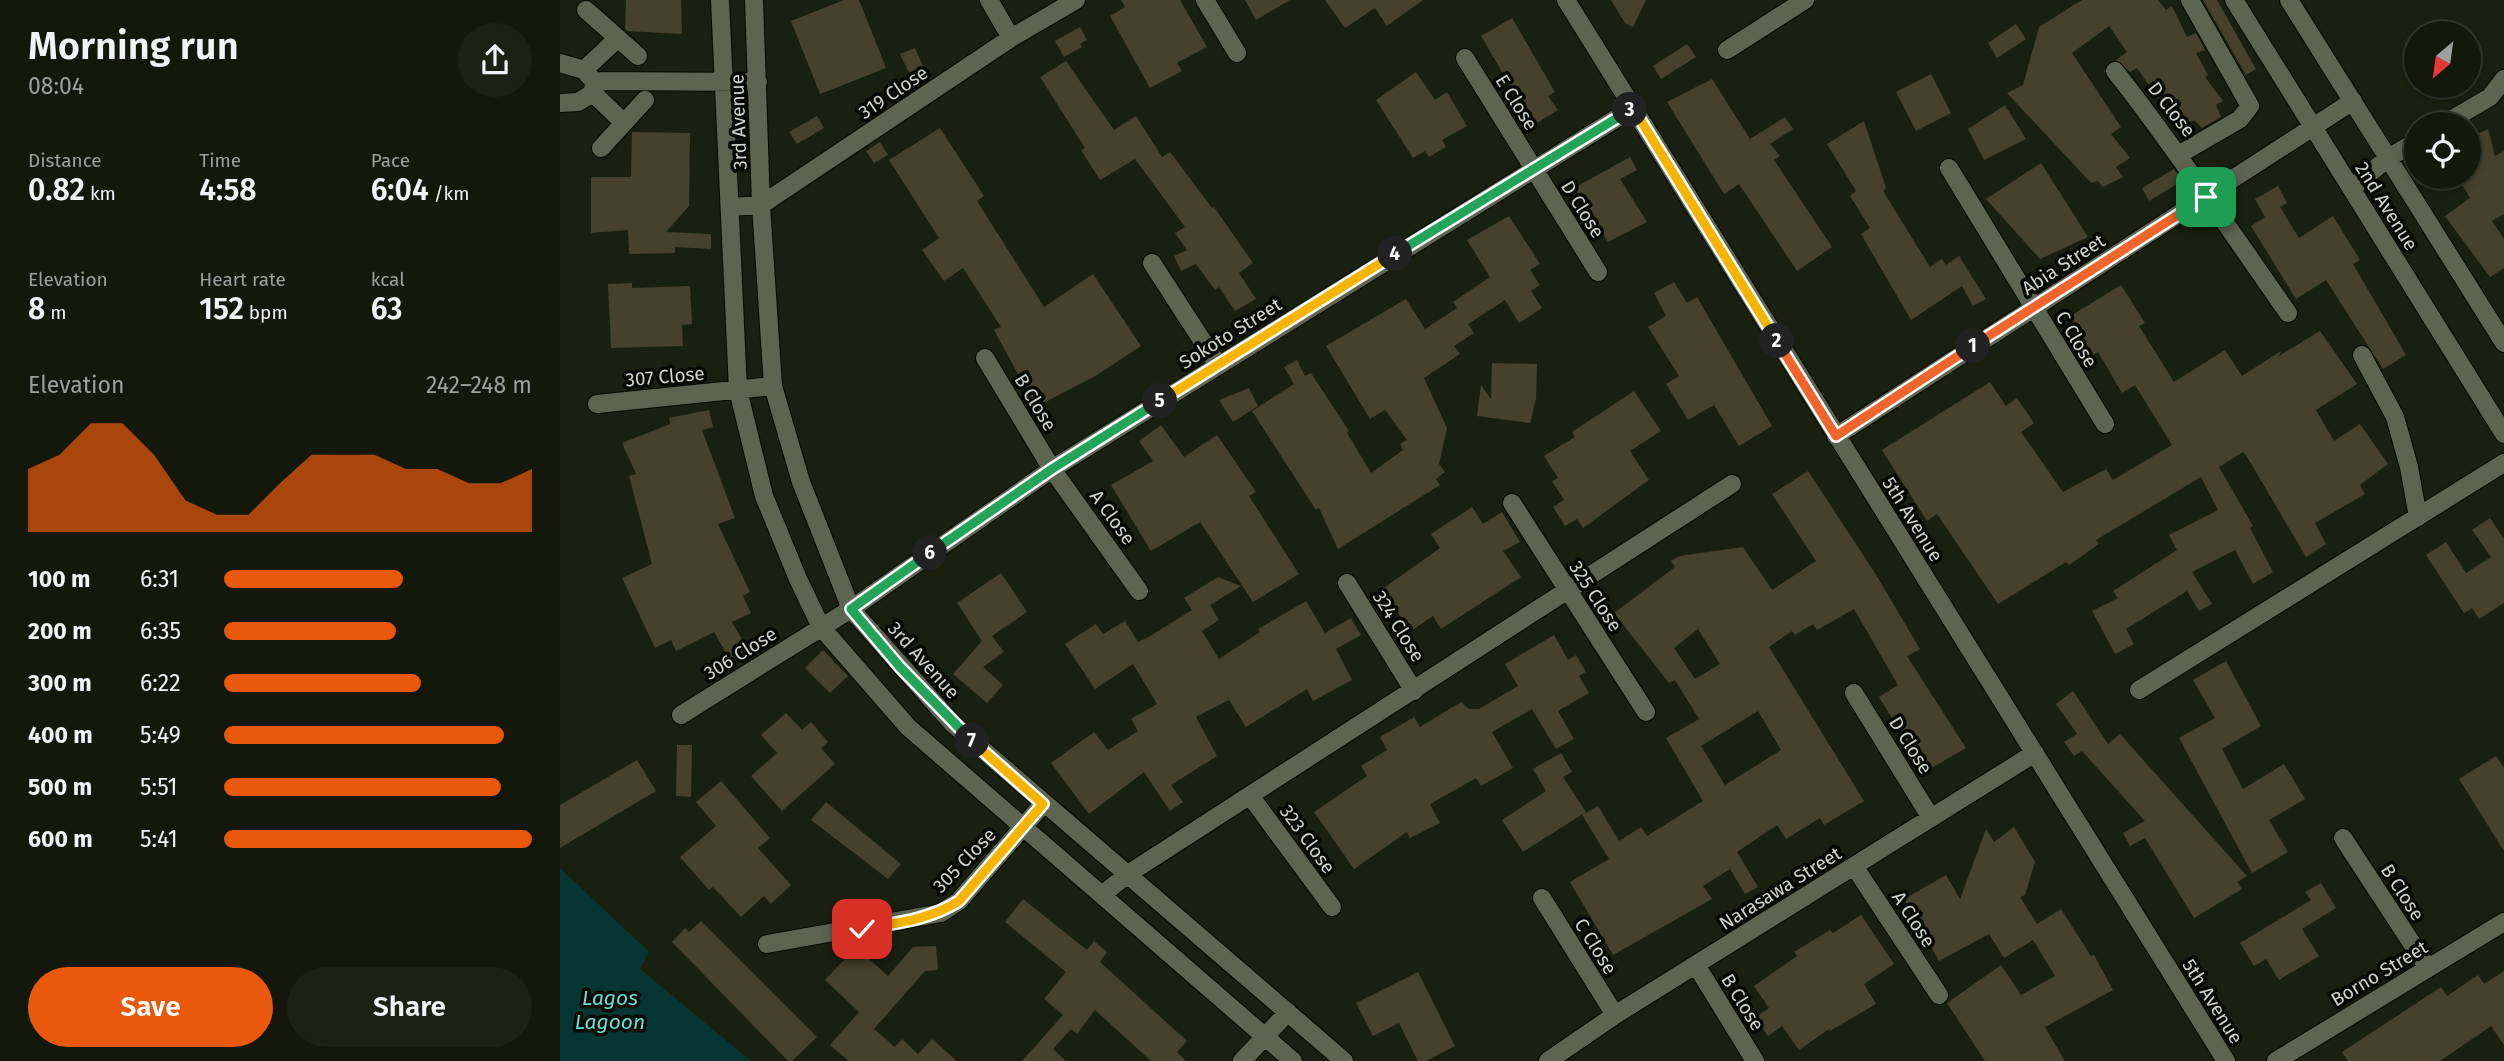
<!DOCTYPE html>
<meta charset="utf-8">
<style>
:root{--surface:#13180b;--page:#1c2114;--text:#f1f3f6;--muted:#9da09d;--line:#32372c;--accent:#ea580c}
body{margin:0;font-family:"Fira Sans",sans-serif;background:var(--page);color:var(--text);height:100vh;display:flex;flex-direction:column;font-size:26px;white-space:nowrap}
*{box-sizing:border-box;margin:0}
p{font-size:23px;color:var(--muted)}
.icon{flex:none;width:38px;height:38px;fill:none;stroke:currentColor;stroke-width:2;stroke-linecap:round;stroke-linejoin:round}
.map{position:relative;flex:1;overflow:hidden}
.panel{display:flex;flex-direction:column;background:var(--surface);width:560px}
.panel>*{flex:none}
.needle{width:46px;rotate:209deg}
.tools{position:absolute;left:1844px;top:21px;display:grid;gap:14px}
.tools a{display:grid;place-items:center;width:77px;height:77px;border-radius:50%;background:var(--surface);box-shadow:0 4px 10px #0003,0 0 0 2px var(--line);font-size:35px}
.pin{position:absolute;display:grid;place-items:center;width:60px;height:60px;color:#fff;margin:-30px;border-radius:14px;box-shadow:0 4px 10px #0006}
.km{position:absolute;width:35px;height:35px;margin:-18px;border-radius:50%;background:#222;color:#fff;font-size:19px;line-height:35px;text-align:center}
.round{display:grid;place-items:center;flex:none;width:74px;height:74px;border-radius:37px;background:var(--page)}
.summary{display:flex;align-items:center;justify-content:space-between;height:119px;padding:0 28px}
h1{font-size:38px;font-weight:600;line-height:52px}
.figures{display:grid;grid-template-columns:repeat(3,1fr);gap:10px;height:119px;padding:7px 28px}
.figures div{display:grid;align-content:center}
.figures b{font-size:30px;font-weight:600}
.figures small{font-size:19px;font-weight:400}
.figures p{font-size:19px}
.chart{height:196px;padding:14px 28px}
.chart p{display:flex;justify-content:space-between}
.chart svg{width:100%;height:126px;margin-top:7px;fill:var(--accent);opacity:.7}
.cta{display:flex;gap:14px;margin-top:auto;padding:14px 28px}
.cta a{flex:1;height:80px;border-radius:42px;background:var(--accent);color:#fff;font-size:28px;font-weight:600;line-height:80px;text-align:center}
.cta a+a{background:var(--page);color:var(--text)}
ul{padding:0 28px;list-style:none;font-size:23px}
li{display:grid;grid-template-columns:112px 84px 1fr;align-items:center;height:52px}
li i{height:18px;border-radius:9px;background:var(--accent)}
main{display:flex;flex:1;min-height:0}
.map>svg:first-child{display:block}
.water{fill:#063633}
.building{fill:#46412d;fill-rule:evenodd}
.lines{fill:none;stroke-linecap:round;stroke-linejoin:round}
.minor-casing{stroke:#050900;stroke-width:20}
.minor{stroke:#5d6551;stroke-width:18}
.split-1-casing{stroke:#fff;stroke-width:14}
.split-2-casing{stroke:#fff;stroke-width:14}
.split-3-casing{stroke:#fff;stroke-width:14}
.split-4-casing{stroke:#fff;stroke-width:14}
.split-5-casing{stroke:#fff;stroke-width:14}
.split-6-casing{stroke:#fff;stroke-width:14}
.split-7-casing{stroke:#fff;stroke-width:14}
.split-8-casing{stroke:#fff;stroke-width:14}
.split-1{stroke:#f0652b;stroke-width:9}
.split-2{stroke:#f0652b;stroke-width:9}
.split-3{stroke:#f5b400;stroke-width:9}
.split-4{stroke:#22a559;stroke-width:9}
.split-5{stroke:#f5b400;stroke-width:9}
.split-6{stroke:#22a559;stroke-width:9}
.split-7{stroke:#22a559;stroke-width:9}
.split-8{stroke:#f5b400;stroke-width:9}
.labels{text-anchor:middle;stroke-width:7;stroke-linejoin:round;paint-order:stroke}
.street-label{font-size:19px;fill:#cfd4c9;stroke:#060903}
.water-label{font-size:21px;font-style:italic;fill:#64e0d8;stroke:#060903}
</style>
<main>
<section class="panel">
<div class="summary"><div><h1>Morning run</h1><p>08:04</p></div><a class="round"><svg class="icon" aria-label="share" viewBox="0 0 24 24"><path d="M12 15V3M7 8l5-5 5 5M5 13v7h14v-7"/></svg></a></div>
<div class="figures">
<div><p>Distance</p><b>0.82<small> km</small></b></div>
<div><p>Time</p><b>4:58</b></div>
<div><p>Pace</p><b>6:04<small> /km</small></b></div>
</div>
<div class="figures">
<div><p>Elevation</p><b>8<small> m</small></b></div>
<div><p>Heart rate</p><b>152<small> bpm</small></b></div>
<div><p>kcal</p><b>63</b></div>
</div>
<div class="chart"><p><span>Elevation</span>242–248 m</p>
<svg viewBox="0 0 160 44" preserveAspectRatio="none"><path d="M0 44V22L10 17L20 6L30 6L40 17L50 33L60 38L70 38L80 27L90 17L100 17L110 17L120 22L130 22L140 27L150 27L160 22V44z"/></svg>
</div>
<ul>
<li><b>100 m</b>6:31<i style="width:58%"></i></li>
<li><b>200 m</b>6:35<i style="width:56%"></i></li>
<li><b>300 m</b>6:22<i style="width:64%"></i></li>
<li><b>400 m</b>5:49<i style="width:91%"></i></li>
<li><b>500 m</b>5:51<i style="width:90%"></i></li>
<li><b>600 m</b>5:41<i style="width:100%"></i></li>
</ul>
<div class="cta"><a>Save</a><a>Share</a></div>
</section>
<div class="map">
<svg width="1944" height="1061" viewBox="0 0 1944 1061">
<rect width="100%" height="100%" fill="#19200f"/>
<path class="water" d="M0,868L89,952L80,969L191,1061H0Z"/>
<path class="building" d="M66,0H121L122,34L67,31L65,29Z
M284,0H299L326,68L260,94L231,21Z
M561,0H620L647,47L617,63L622,71L590,88L550,16L565,7Z
M685,0H730L696,20Z
M765,0H863L827,26L815,8L785,28Z
M1051,0H1086L1073,27L1065,23Z
M1522,0H1598L1606,10L1612,6L1627,37L1636,33L1645,50L1636,53L1648,75L1645,77L1663,101L1656,105L1661,117L1642,128L1634,120L1624,125L1608,101L1601,103L1577,68L1570,72L1556,60L1567,52L1549,26L1512,53L1561,127L1551,134L1570,158L1556,167L1563,177L1543,187L1538,181L1531,183L1447,93L1463,85L1479,27Z
M1643,0H1657L1696,69L1686,75Z
M952,18L995,92L988,96L998,110L977,123L965,111L921,36Z
M1456,24L1466,39L1437,58L1428,43Z
M520,27L527,40L520,44L522,47L504,57L495,41Z
M1127,44L1136,57L1101,79L1093,66Z
M355,48L363,66L349,73L340,54Z
M506,61L554,130L576,116L602,157L610,152L652,208L654,207L693,263L679,273L696,299L675,311L659,287L655,290L636,264L621,271L614,256L627,250L615,233L625,227L575,159L540,180L521,150L525,148L480,77Z
M856,72L875,100L887,92L907,126L882,140L886,147L869,157L865,151L853,158L816,100Z
M1371,74L1391,113L1356,131L1336,92Z
M1152,79L1190,139L1225,117L1233,129L1210,144L1220,156L1214,160L1272,247L1237,271L1179,184L1164,194L1107,102Z
M1445,105L1466,139L1424,160L1408,129Z
M257,116L264,128L237,144L229,132Z
M1304,121L1326,188L1323,191L1370,267L1382,259L1386,265L1399,256L1426,299L1413,306L1402,286L1351,320L1301,234L1310,228L1290,196L1296,191L1267,144Z
M380,128L424,196L417,201L484,307L533,274L581,346L537,375L476,407L434,330L441,327L403,268L384,281L362,250L379,238L329,160Z
M1928,129L1935,156L1944,151V214L1932,221L1944,239V268L1930,277L1885,216L1910,198L1898,177H1909V138Z
M72,132L130,133L129,206L106,232L151,234V249L115,247V253L69,254L68,230L31,233V177H71Z
M320,142L328,155L314,163L306,151Z
M1070,157L1077,170L1060,179L1087,222L1048,242L1014,188Z
M1481,163L1528,237L1480,259L1426,199Z
M1614,169L1622,181L1589,201L1582,188Z
M1718,186L1727,203L1720,207L1739,238L1773,216L1800,260L1793,264L1846,355L1823,369L1766,280L1736,299L1691,226L1705,217L1695,199Z
M949,216L980,264L970,270L980,285L971,291L982,308L959,323L945,300L908,324L914,333L894,346L900,354L864,378L887,428L879,464L885,472L876,479L880,485L778,549L759,508L756,510L692,411L734,384L724,367L737,360L745,376L751,373L789,431L787,433L811,473L843,450L840,444L847,440L825,410L810,419L766,346L846,299L865,329L897,308L893,302L930,277L907,240Z
M1114,282L1127,303L1137,297L1212,426L1179,446L1154,405L1128,420L1106,384L1119,376L1088,327L1106,316L1094,293Z
M72,283V288L130,286L132,324L122,325L123,346L51,348L48,284Z
M1561,285L1585,323L1579,326L1614,382L1665,350L1682,376L1721,351L1719,356L1760,331L1797,384L1756,410L1774,441L1800,424L1828,464L1800,485L1805,494L1755,523L1766,544L1746,557L1686,455L1683,452L1659,467L1693,526L1690,528L1713,572L1693,584L1675,550L1632,572L1652,604L1639,611L1627,591L1566,629L1574,644L1555,654L1532,611L1558,598L1553,591L1617,550L1609,535L1658,510L1641,477L1536,540L1539,544L1509,565L1506,562L1438,604L1377,514L1367,521L1322,450L1430,382L1446,406L1457,398L1474,423L1461,432L1503,492L1546,469L1553,480L1612,445L1575,385L1562,393L1538,352L1533,355L1509,317Z
M932,363L977,364L976,399L970,423L917,416L921,385L931,399Z
M689,388L698,406L673,422L659,400Z
M1074,391L1101,431L1070,451L1089,480L1023,528L1017,519L1005,526L993,507L1004,500L992,481L998,478L984,456L1015,437L1012,432Z
M149,410L153,427L142,430L175,518L158,524L190,592L183,596L191,613L172,622L188,650L170,660L154,632L116,651L111,640L95,648L62,578L92,564L69,476L76,474L62,443L110,424L109,418Z
M601,425L624,457L657,435L696,492L689,496L739,574L693,602L640,522L591,551L551,485L593,461L579,441Z
M1248,471L1315,573L1360,649L1347,656L1406,748L1361,774L1350,756L1354,754L1319,697L1338,685L1294,609L1257,630L1253,624L1235,635L1232,631L1209,647L1304,801L1264,825L1260,818L1226,839L1217,825L1177,852L1198,887L1185,894L1170,869L1143,886L1152,899L1053,955L1010,882L1049,859L1022,815L1038,806L1059,841L1081,827L1087,836L1143,801L1106,738L1139,719L1115,680L1109,683L1054,613L1115,567L1111,561L1119,556L1183,547L1212,590L1256,561L1212,494ZM1138,629L1160,664L1135,679L1114,648ZM1198,711L1221,750L1165,785L1141,746Z
M912,507L923,524L942,512L960,542L943,551L961,577L881,629L873,616L851,631L821,590L880,548L871,534Z
M1930,518L1944,539V603L1919,619L1912,608L1904,613L1866,555L1886,542L1906,573L1931,557L1912,530Z
M441,573L467,612L432,636L444,652L423,667L443,685L427,703L393,674L422,641L397,603Z
M658,577L681,586L650,605L659,620L642,631L659,659L700,632L698,629L746,601L765,633L791,618L801,635L776,649L792,680L753,701L747,689L686,727L669,700L636,717L657,756L611,785L623,802L610,811L584,772L529,814L491,763L534,732L548,750L578,731L571,719L597,704L573,664L535,689L505,644L536,624L543,634L565,621L578,642L587,638L632,610L624,598Z
M994,635L1008,660L1016,655L1026,672L1019,676L1029,693L998,711L1014,739L996,749L972,709L932,732L953,768L921,786L916,778L870,804L880,823L850,838L847,832L794,869L754,812L807,776L801,766L827,750L820,737L854,717L860,727L901,702L909,709H919L958,686L945,664Z
M263,650L288,676L270,693L245,668Z
M1666,661L1701,726L1662,749L1683,789L1724,764L1745,799L1709,820L1728,852L1692,873L1619,738L1655,718L1633,680Z
M1513,691L1548,744L1560,734L1687,876L1677,882L1682,889L1634,918L1585,838L1570,846L1563,833L1585,821L1522,751L1514,756L1504,742L1517,734L1496,704Z
M226,713L242,730L251,722L268,742L261,748L275,764L222,811L191,776L217,753L201,735Z
M117,745H132L131,797L116,796Z
M1001,753L1012,772L1003,777L1026,812L963,852L942,820L986,791L973,769Z
M1936,756L1944,768V851L1899,779Z
M77,760L96,791L0,848V805Z
M161,781L210,838L198,848L231,885L211,904L204,896L181,917L153,887L149,890L120,857L156,826L136,802Z
M266,802L341,864L328,879L251,820Z
M1454,827L1475,862L1465,895L1460,897L1477,924L1501,909L1531,956L1534,955L1553,990L1485,1027L1505,1061H1425L1387,1003L1441,965L1461,995L1495,976L1473,940L1444,958L1429,934L1379,961L1344,899L1386,875L1400,899L1426,829L1434,842Z
M1761,883L1776,908L1742,929L1759,956L1719,980L1706,959L1694,966L1680,943L1751,900L1745,892Z
M463,899L527,950L534,941L547,952L540,962L627,1041L617,1052L626,1061H591L535,1010L517,1034L511,1029L493,1049L506,1061H462L503,1015L484,999L506,972L445,922Z
M1301,915L1334,964L1304,984L1316,1004L1270,1031L1269,1029L1239,1050L1222,1026L1208,1036L1195,1018L1209,1008L1194,986L1237,956L1234,952L1270,930L1273,933Z
M141,921L257,1037L232,1061H228L112,942L125,928L129,932Z
M376,946L378,970L365,971L314,1029L335,1047L342,1039L358,1054L372,1039L397,1061H289L270,1045L299,1012L265,980L296,947L328,976L353,947Z
M1944,971V1045L1931,1026L1880,1061H1788L1782,1052L1881,987L1887,996L1918,975L1924,984Z
M858,972L895,1046L866,1061H858L839,1023L813,1036L796,1003Z"/>
<g class="lines">
<defs>
<path id="minor" d="M160,0L178,390L204,496L238,579L261,627L348,727L733,1061
M194,0L201,205L213,386L241,482L291,609L393,724L784,1061
M429,0L451,38
M645,0L677,53
M1006,0L1666,1061
M1674,0L1944,434
M1729,0L1944,343
M26,10L78,56
M1167,50L1245,0
M905,58L1038,272
M0,63L24,70L31,78
M24,70L58,38
M1555,71C1616,149 1671,232 1728,313
M33,93L64,123
M0,103L18,102L33,93L34,81L198,82
M1884,124L1930,97L1944,79
M41,148L85,100
M1620,154L1680,119L1690,106L1630,0
M1389,168L1545,424
M1792,188L1828,158L1857,141
M170,207L201,205L451,38L516,0
M592,263L658,365
M1802,355L1835,417L1849,467L1858,517
M425,358L492,469L579,591
M37,404L213,386
M1276,436L1793,101
M952,503L1086,712
M787,583L854,691
M1579,690L1944,463
M1294,693L1371,818
M121,715L291,609L492,469L1073,108
M691,797L772,907
M1783,838L1868,968
M1294,866L1379,995
M543,894L568,874L1172,484
M982,898L1055,1015
M207,944L381,913L399,901L483,804
M1136,965L1195,1061
M682,1061L728,1012
M988,1061L1055,1015L1475,753
M1716,1061L1944,922"/>
</defs>
<use href="#minor" class="minor-casing"/>
<use href="#minor" class="minor"/>
</g>
<g class="lines">
<defs>
<path id="split-1" d="M1413,346L1646,197"/>
<path id="split-2" d="M1217,341L1276,436L1413,346"/>
<path id="split-3" d="M1070,110L1073,108L1217,341"/>
<path id="split-4" d="M835,254L1070,110"/>
<path id="split-5" d="M600,401L835,254"/>
<path id="split-6" d="M370,553L492,469L600,401"/>
<path id="split-7" d="M370,553L291,609L340,667L412,741"/>
<path id="split-8" d="M302,929C336,923 369,920 399,901L483,804L412,741"/>
</defs>
<use href="#split-1" class="split-1-casing"/>
<use href="#split-2" class="split-2-casing"/>
<use href="#split-3" class="split-3-casing"/>
<use href="#split-4" class="split-4-casing"/>
<use href="#split-5" class="split-5-casing"/>
<use href="#split-6" class="split-6-casing"/>
<use href="#split-7" class="split-7-casing"/>
<use href="#split-8" class="split-8-casing"/>
<use href="#split-1" class="split-1"/>
<use href="#split-2" class="split-2"/>
<use href="#split-3" class="split-3"/>
<use href="#split-4" class="split-4"/>
<use href="#split-5" class="split-5"/>
<use href="#split-6" class="split-6"/>
<use href="#split-7" class="split-7"/>
<use href="#split-8" class="split-8"/>
</g>
<g class="labels">
<g class="street-label">
<text transform="translate(333 92) rotate(-34)" y="7">319 Close</text>
<text transform="translate(957 102) rotate(58)" y="7">E Close</text>
<text transform="translate(1612 109) rotate(52)" y="7">D Close</text>
<text transform="translate(178 122) rotate(-92)" y="7">3rd Avenue</text>
<text transform="translate(1827 206) rotate(58)" y="7">2nd Avenue</text>
<text transform="translate(1023 209) rotate(58)" y="7">D Close</text>
<text transform="translate(1503 264) rotate(-33)" y="7">Abia Street</text>
<text transform="translate(670 333) rotate(-32)" y="7">Sokoto Street</text>
<text transform="translate(1517 339) rotate(59)" y="7">C Close</text>
<text transform="translate(105 376) rotate(-5)" y="7">307 Close</text>
<text transform="translate(476 402) rotate(59)" y="7">B Close</text>
<text transform="translate(553 517) rotate(54)" y="7">A Close</text>
<text transform="translate(1353 519) rotate(58)" y="7">5th Avenue</text>
<text transform="translate(1036 596) rotate(57)" y="7">325 Close</text>
<text transform="translate(839 626) rotate(58)" y="7">324 Close</text>
<text transform="translate(180 653) rotate(-32)" y="7">306 Close</text>
<text transform="translate(364 660) rotate(48)" y="7">3rd Avenue</text>
<text transform="translate(1351 745) rotate(58)" y="7">D Close</text>
<text transform="translate(748 839) rotate(54)" y="7">323 Close</text>
<text transform="translate(404 860) rotate(-46)" y="7">305 Close</text>
<text transform="translate(1220 888) rotate(-32)" y="7">Narasawa Street</text>
<text transform="translate(1843 892) rotate(57)" y="7">B Close</text>
<text transform="translate(1354 919) rotate(57)" y="7">A Close</text>
<text transform="translate(1036 946) rotate(58)" y="7">C Close</text>
<text transform="translate(1819 973) rotate(-31)" y="7">Borno Street</text>
<text transform="translate(1653 1001) rotate(58)" y="7">5th Avenue</text>
<text transform="translate(1183 1002) rotate(58)" y="7">B Close</text>
</g>
<g class="water-label">
<text x="50" y="1005">Lagos<tspan x="50" dy="24">Lagoon</tspan></text>
</g>
</g>
</svg>
<div class="tools">
<a><svg class="needle" viewBox="-14 -14 28 28"><path d="M0-13l5 13h-10z" fill="#e53935"/><path d="M0 13l5-13h-10z" fill="#9da09d"/></svg></a>
<a><svg class="icon" aria-label="locate" viewBox="0 0 24 24"><circle cx="12" cy="12" r="6"/><path d="M12 2v4M12 18v4M2 12h4M18 12h4"/></svg></a>
</div>
<div class="pin" style="left:1646px;top:197px;background:#1e9e55"><svg class="icon" aria-label="arrive" viewBox="0 0 24 24"><path d="M6 21V4h12l-3 4 3 4H6"/></svg></div>
<div class="pin" style="left:302px;top:929px;background:#d93025"><svg class="icon" aria-label="check" viewBox="0 0 24 24"><path d="M5 12l5 5 9-10"/></svg></div>
<b class="km" style="left:1413px;top:346px">1</b>
<b class="km" style="left:1217px;top:341px">2</b>
<b class="km" style="left:1070px;top:110px">3</b>
<b class="km" style="left:835px;top:254px">4</b>
<b class="km" style="left:600px;top:401px">5</b>
<b class="km" style="left:370px;top:553px">6</b>
<b class="km" style="left:412px;top:741px">7</b>
</div>
</main>
